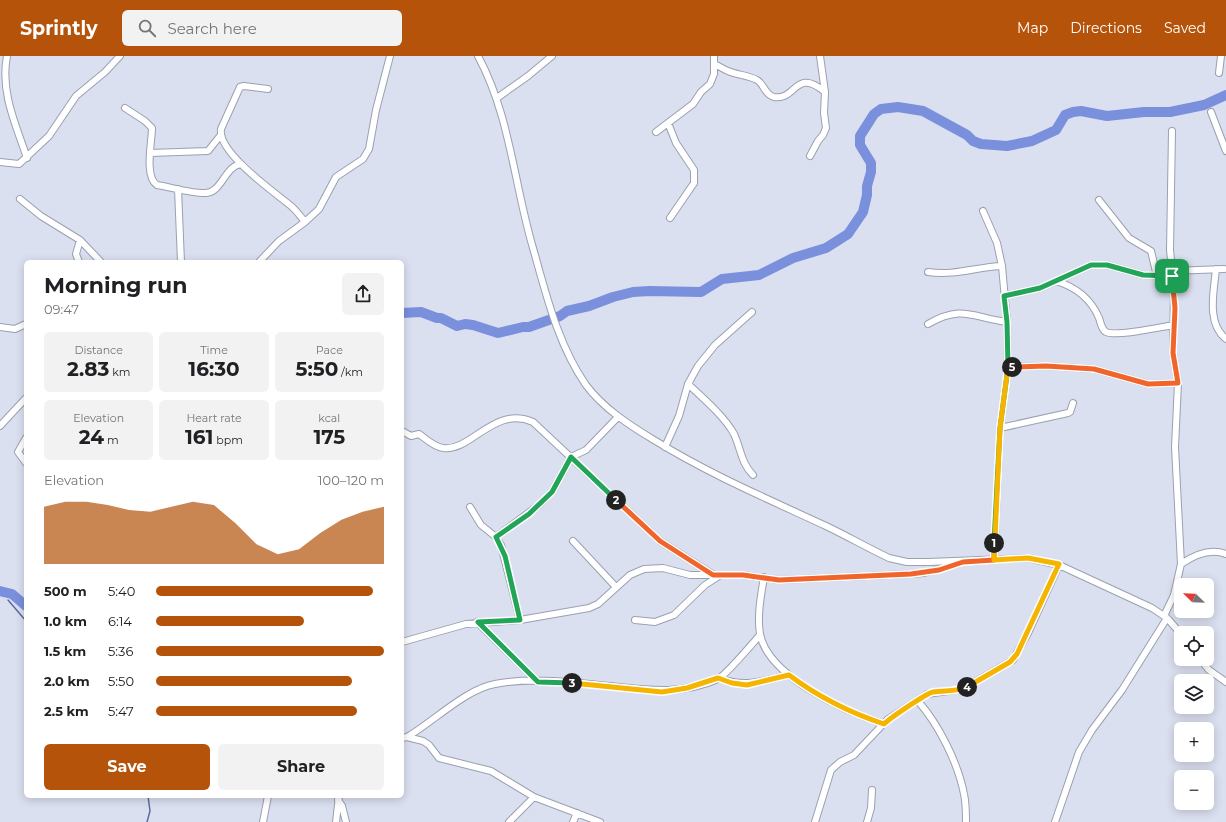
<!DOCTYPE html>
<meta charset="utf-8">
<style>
:root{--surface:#fff;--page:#f2f2f2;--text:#202124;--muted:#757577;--accent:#b45309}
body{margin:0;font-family:Montserrat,sans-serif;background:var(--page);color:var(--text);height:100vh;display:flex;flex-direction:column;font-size:15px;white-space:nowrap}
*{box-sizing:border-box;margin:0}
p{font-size:13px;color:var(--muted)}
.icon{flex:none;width:22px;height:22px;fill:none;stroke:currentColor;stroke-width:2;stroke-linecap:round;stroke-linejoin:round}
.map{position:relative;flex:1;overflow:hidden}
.drawer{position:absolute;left:24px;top:204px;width:380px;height:538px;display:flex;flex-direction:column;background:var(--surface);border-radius:6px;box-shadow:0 2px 10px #0003}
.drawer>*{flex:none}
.needle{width:26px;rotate:293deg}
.controls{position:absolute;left:1174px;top:522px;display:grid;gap:8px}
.controls a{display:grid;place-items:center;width:40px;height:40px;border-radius:6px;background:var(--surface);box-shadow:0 2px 10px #0003;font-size:20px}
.pin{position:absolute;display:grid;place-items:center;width:34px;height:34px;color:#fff;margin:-17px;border-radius:8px;box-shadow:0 2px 6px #0006}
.km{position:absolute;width:20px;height:20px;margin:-10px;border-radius:50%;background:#222;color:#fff;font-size:11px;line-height:20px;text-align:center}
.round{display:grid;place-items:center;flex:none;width:42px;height:42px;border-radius:6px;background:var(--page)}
.summary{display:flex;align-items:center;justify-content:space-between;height:68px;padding:0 20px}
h1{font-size:22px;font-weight:700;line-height:30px}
.stats{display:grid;grid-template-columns:repeat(3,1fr);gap:6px;height:68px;padding:4px 20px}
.stats div{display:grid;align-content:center;border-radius:6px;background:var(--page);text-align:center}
.stats b{font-size:20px;font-weight:700}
.stats small{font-size:11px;font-weight:400}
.stats p{font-size:11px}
.chart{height:112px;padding:8px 20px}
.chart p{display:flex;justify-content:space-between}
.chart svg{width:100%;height:72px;margin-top:4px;fill:var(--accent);opacity:.7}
.button{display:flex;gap:8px;margin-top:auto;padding:8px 20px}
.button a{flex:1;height:46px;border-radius:6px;background:var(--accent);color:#fff;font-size:16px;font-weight:700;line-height:46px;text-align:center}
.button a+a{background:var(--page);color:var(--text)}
ul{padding:0 20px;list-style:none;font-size:13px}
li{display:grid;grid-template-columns:64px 48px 1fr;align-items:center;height:30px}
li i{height:10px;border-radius:5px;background:var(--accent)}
header{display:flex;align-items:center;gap:24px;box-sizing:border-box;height:56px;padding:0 20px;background:var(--accent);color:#fff}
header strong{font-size:19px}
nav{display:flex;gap:22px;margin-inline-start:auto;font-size:14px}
.search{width:280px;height:36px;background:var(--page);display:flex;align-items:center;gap:10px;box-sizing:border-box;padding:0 14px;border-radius:6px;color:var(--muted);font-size:15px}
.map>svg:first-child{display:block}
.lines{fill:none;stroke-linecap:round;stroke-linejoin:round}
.stream{stroke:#5c6ca3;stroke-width:1.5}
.river{stroke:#7a90dc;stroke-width:10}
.street-casing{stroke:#9aa0b0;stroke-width:8}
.street{stroke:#fff;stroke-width:6}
.split-1-casing{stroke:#fff;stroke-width:8}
.split-2-casing{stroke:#fff;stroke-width:8}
.split-3-casing{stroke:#fff;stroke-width:8}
.split-4-casing{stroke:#fff;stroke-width:8}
.split-5-casing{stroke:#fff;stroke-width:8}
.split-6-casing{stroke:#fff;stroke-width:8}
.split-1{stroke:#22a559;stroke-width:5}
.split-2{stroke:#f0652b;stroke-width:5}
.split-3{stroke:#22a559;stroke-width:5}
.split-4{stroke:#f5b400;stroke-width:5}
.split-5{stroke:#f5b400;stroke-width:5}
.split-6{stroke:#f0652b;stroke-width:5}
</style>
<header>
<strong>Sprintly</strong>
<div class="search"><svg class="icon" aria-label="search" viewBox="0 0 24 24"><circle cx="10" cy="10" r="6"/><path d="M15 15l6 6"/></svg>Search here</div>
<nav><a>Map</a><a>Directions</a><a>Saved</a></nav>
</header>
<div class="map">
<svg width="1226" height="766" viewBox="0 0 1226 766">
<rect width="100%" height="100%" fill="#dbe0f1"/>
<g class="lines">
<path class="stream" d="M8,544L26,565
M147,766L150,755L148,740"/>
<path class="river" d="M402,257L421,256L437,262H441L457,270L465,268L473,269L498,277L523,271H529L560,260L567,255L589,250L613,241L633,236L649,235L701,236L722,223L759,219L793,202L826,192L848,178L863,156L867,139V130L871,116V107L860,89V80L874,58L881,53L898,51L923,55L967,79L973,85L981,88L1007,90L1032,85L1056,74L1065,59L1073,56L1081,55L1107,60L1144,56H1170L1204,49L1226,39
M0,535L12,538L26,550"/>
<defs>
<path id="street" d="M7,0C0,36 16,69 27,102
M478,0C510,59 514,128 533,192C546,238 558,289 586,329C603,352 629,369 654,384C709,418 768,443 826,470C847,480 868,492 889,502L907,506H928L1028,502L1059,509L1152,552L1167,562L1181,578
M714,8C719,10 723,13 728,15C737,19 748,19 757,24C764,28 765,39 774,41C796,45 795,11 825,36
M1219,17L1221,0
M268,33L244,30L240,31L221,73C217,96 274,136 291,150C296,154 301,161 305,166
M497,42L528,20L552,0
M125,52L145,65L152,72C152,85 144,121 157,129C170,131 194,138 206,137C222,136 225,110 241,108
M1211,56L1226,95
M668,67L676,87L694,114V127L670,162
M656,76L693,48L701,36L710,28L714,18V0
M150,97L208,95L220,80
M810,100L818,85L823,79L826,72L824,57L825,36L820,0
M0,106L19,108L49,80L76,40L105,16L120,0
M178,133L181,206
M20,143L41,160L80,184L101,206
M1099,144L1129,182L1151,195L1157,220
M983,155L997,187L1002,210L1007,266L1008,311L1000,372L994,503
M79,206L76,198L80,184
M259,206L279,185L305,166L319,153L336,121L363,103L369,93L376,54L390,0
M1216,213C1214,235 1206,267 1226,283
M1172,215L1224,213
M928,216C955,220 976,211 1002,210
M1056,225L1091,209H1107L1143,219L1172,220
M1004,240L1040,232L1056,225C1076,231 1091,243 1099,262C1101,267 1101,273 1106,276C1116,281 1161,271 1174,269
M928,268C963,248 973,262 1007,266
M0,271L15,273L26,268
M1008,311L1046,310L1094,313L1148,328L1178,327
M688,328C702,341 725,361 734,378C741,393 741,407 753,419
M0,370L26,342
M1000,372L1068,357L1070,356L1073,347
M402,375L411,380L419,378C426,383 434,391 443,392C471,396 494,349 533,366L660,485L712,518
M26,382L18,396L26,407
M665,391L679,360L688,328L698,310L715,289L752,256
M470,451L481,469L496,481L501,489L520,564
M496,481L539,449L552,436L571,401L586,394L618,361
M573,485L616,531
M1181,508C1194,499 1211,492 1226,498
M764,521C761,539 757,560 760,578C768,621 847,656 884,668
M1164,560L1174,539L1181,508L1175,391L1178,327L1173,297L1174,232L1170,194L1172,75
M635,564L655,566L674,559L705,529L719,520
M477,566L538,626
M402,586L466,568L520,564L589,552L598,548L630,519L644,513L663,512L690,519H743L779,524L911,518L924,517L957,508
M1200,603L1209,614L1226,626
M718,622C746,632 761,625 789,619
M918,645C939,669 958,707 964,738C966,747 966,757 966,766
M407,681C433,666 466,633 495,628C530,621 575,626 610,630C648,634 682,639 718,623C726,619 752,588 760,579
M402,682L407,681L423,685L429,689L439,702L491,715L534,741L600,766
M338,744L342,750L346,766
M263,766L268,740
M336,766L339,740
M509,766L534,741
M573,766L577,757
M815,766L831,714L840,706L854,699L888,663L927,638L963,633L1013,604L1028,577L1059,509
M867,766L871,752L872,734
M1055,766L1079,696L1092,674L1122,634L1167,562"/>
</defs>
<use href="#street" class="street-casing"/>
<use href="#street" class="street"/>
</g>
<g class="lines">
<defs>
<path id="split-1" d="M994,487L1000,372L1008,311L1007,266L1004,240L1040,232L1091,209H1107L1143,219L1172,220"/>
<path id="split-2" d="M616,444L660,485L713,519H743L779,524L911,518L939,514L963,506L994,504V487"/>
<path id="split-3" d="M572,627L538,626L478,566L520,564L505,500L496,481L529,458L552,436L571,401L616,444"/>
<path id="split-4" d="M572,627L662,636L687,632L718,622L732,627L747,629L789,619C817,640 851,657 884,668C890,662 927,637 933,636C945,634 956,636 967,631"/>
<path id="split-5" d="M967,631L1010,606L1017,598L1059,508L1028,502L994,504L1000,372L1008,311H1012"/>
<path id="split-6" d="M1012,311L1046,310L1094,313L1148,328L1178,327L1173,297L1175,252L1172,220"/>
</defs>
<use href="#split-1" class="split-1-casing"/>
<use href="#split-2" class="split-2-casing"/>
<use href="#split-3" class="split-3-casing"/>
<use href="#split-4" class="split-4-casing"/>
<use href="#split-5" class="split-5-casing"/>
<use href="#split-6" class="split-6-casing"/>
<use href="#split-1" class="split-1"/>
<use href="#split-2" class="split-2"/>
<use href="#split-3" class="split-3"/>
<use href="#split-4" class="split-4"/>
<use href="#split-5" class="split-5"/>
<use href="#split-6" class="split-6"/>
</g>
</svg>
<div class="controls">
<a><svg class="needle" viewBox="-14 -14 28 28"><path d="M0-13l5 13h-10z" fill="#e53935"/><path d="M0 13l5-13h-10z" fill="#757577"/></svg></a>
<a><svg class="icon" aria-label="locate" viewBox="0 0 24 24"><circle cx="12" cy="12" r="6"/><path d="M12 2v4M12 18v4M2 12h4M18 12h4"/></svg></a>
<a><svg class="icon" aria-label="layers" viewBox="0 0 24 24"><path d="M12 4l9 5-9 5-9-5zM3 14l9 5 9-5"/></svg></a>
<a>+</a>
<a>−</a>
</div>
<div class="pin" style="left:1172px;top:220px;background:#1e9e55"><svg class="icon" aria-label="arrive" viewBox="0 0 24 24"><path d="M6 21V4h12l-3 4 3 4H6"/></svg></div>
<b class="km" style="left:994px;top:487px">1</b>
<b class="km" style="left:616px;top:444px">2</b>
<b class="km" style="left:572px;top:627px">3</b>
<b class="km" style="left:967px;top:631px">4</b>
<b class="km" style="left:1012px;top:311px">5</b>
<section class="drawer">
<div class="summary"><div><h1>Morning run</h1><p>09:47</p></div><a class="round"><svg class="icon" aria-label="share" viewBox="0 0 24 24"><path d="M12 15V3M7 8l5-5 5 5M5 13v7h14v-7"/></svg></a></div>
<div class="stats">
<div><p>Distance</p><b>2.83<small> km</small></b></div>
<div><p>Time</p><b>16:30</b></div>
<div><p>Pace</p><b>5:50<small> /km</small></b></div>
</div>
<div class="stats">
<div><p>Elevation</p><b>24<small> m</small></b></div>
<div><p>Heart rate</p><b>161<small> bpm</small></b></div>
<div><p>kcal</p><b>175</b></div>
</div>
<div class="chart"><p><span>Elevation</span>100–120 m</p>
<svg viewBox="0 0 160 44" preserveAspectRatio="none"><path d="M0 44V9L10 6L20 6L30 8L40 11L50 12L60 9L70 6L80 8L90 19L100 32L110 38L120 35L130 25L140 17L150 12L160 9V44z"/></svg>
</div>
<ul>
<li><b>500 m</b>5:40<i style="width:95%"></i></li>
<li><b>1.0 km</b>6:14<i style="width:65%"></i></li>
<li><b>1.5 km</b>5:36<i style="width:100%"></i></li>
<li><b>2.0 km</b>5:50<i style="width:86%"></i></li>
<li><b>2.5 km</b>5:47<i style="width:88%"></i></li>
</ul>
<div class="button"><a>Save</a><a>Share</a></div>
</section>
</div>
